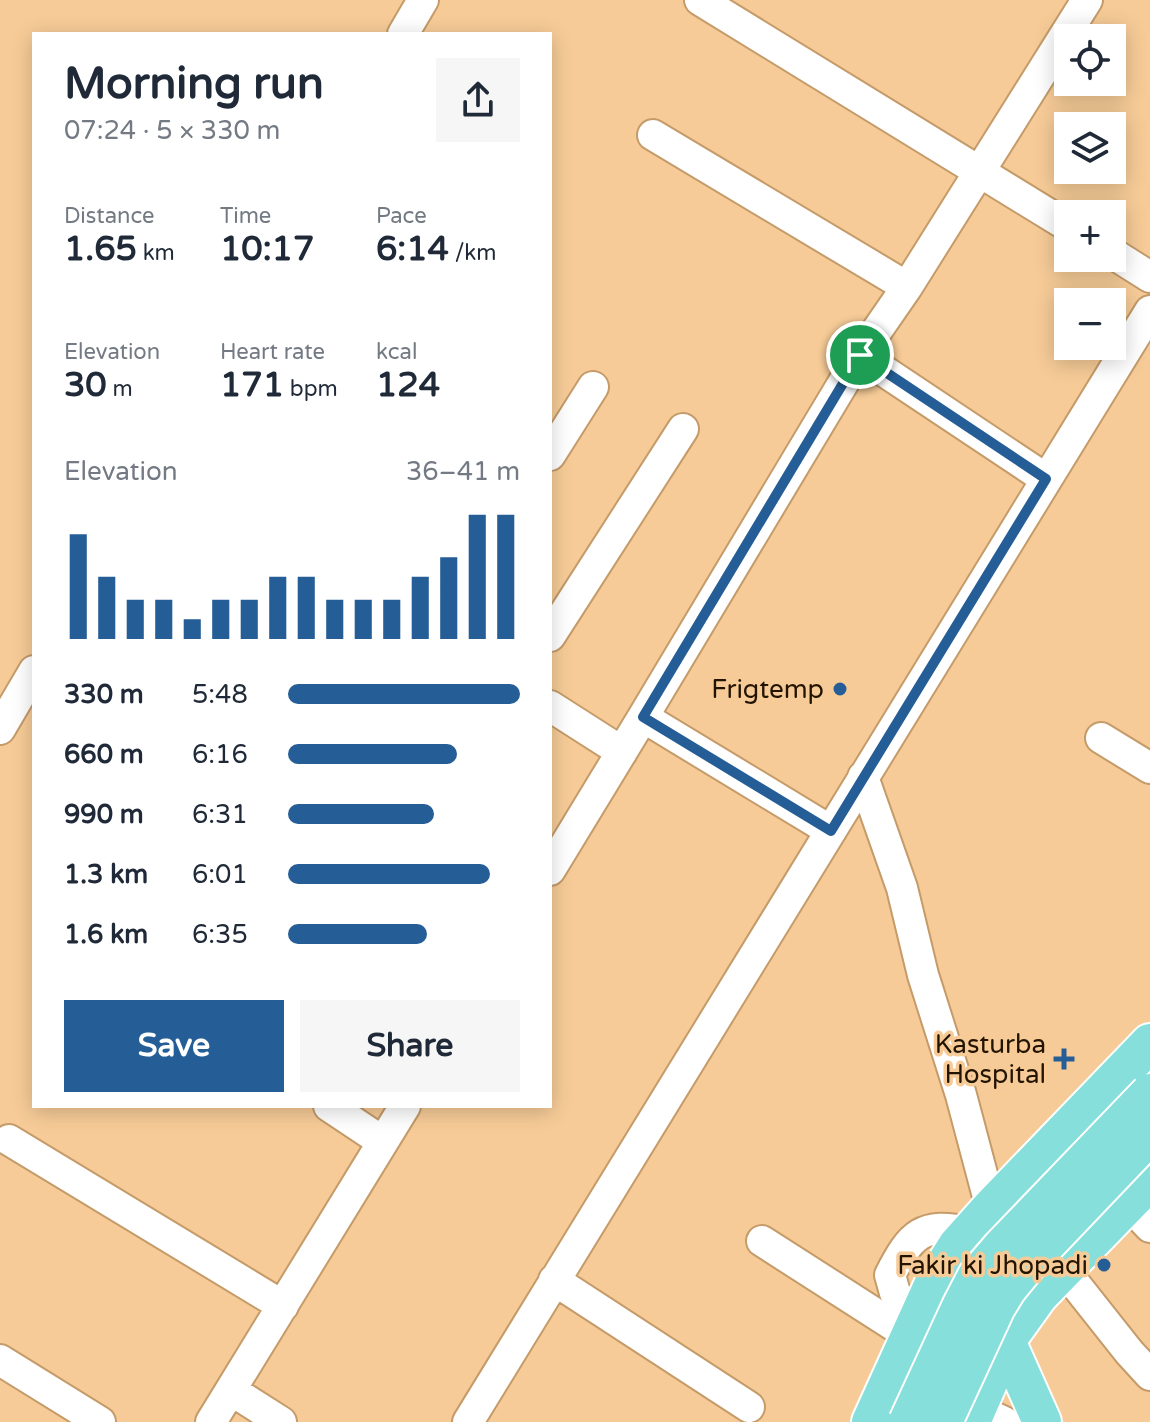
<!DOCTYPE html>
<meta charset="utf-8">
<style>
:root{--surface:#fff;--page:#f6f6f7;--text:#1f2937;--muted:#747a83;--accent:#255e96}
body{margin:0;font-family:"Varela Round",sans-serif;background:var(--page);color:var(--text);height:100vh;display:flex;flex-direction:column;font-size:30px;white-space:nowrap}
*{box-sizing:border-box;margin:0}
p{font-size:26px;color:var(--muted)}
.icon{flex:none;width:44px;height:44px;fill:none;stroke:currentColor;stroke-width:2;stroke-linecap:round;stroke-linejoin:round}
.map{position:relative;flex:1;overflow:hidden}
.panel{position:absolute;left:32px;top:32px;width:520px;height:1076px;display:flex;flex-direction:column;background:var(--surface);border-radius:0px;box-shadow:0 4px 20px #0003}
.panel>*{flex:none}
.buttons{position:absolute;left:1054px;top:24px;display:grid;gap:16px}
.buttons a{display:grid;place-items:center;width:72px;height:72px;border-radius:0px;background:var(--surface);box-shadow:0 4px 20px #0003;font-size:40px}
.pin{position:absolute;display:grid;place-items:center;width:68px;height:68px;color:#fff;margin:-34px;border:4px solid #fff;border-radius:50%;box-shadow:0 2px 8px #0007}
.round{display:grid;place-items:center;flex:none;width:84px;height:84px;border-radius:0px;background:var(--page)}
.overview{display:flex;align-items:center;justify-content:space-between;height:136px;padding:0 32px}
h1{font-size:44px;font-weight:700;line-height:60px}
.figures{display:grid;grid-template-columns:repeat(3,1fr);gap:12px;height:136px;padding:8px 32px}
.figures div{display:grid;align-content:center}
.figures b{font-size:34px;font-weight:700}
.figures small{font-size:22px;font-weight:400}
.figures p{font-size:22px}
.chart{height:224px;padding:16px 32px}
.chart p{display:flex;justify-content:space-between}
.chart svg{width:100%;height:144px;margin-top:8px;stroke:var(--accent);stroke-width:6}
.cta{display:flex;gap:16px;margin-top:auto;padding:16px 32px}
.cta a{flex:1;height:92px;border-radius:0px;background:var(--accent);color:#fff;font-size:32px;font-weight:700;line-height:92px;text-align:center}
.cta a+a{background:var(--page);color:var(--text)}
ul{padding:0 32px;list-style:none;font-size:26px}
li{display:grid;grid-template-columns:128px 96px 1fr;align-items:center;height:60px}
li i{height:20px;border-radius:10px;background:var(--accent)}
.map>svg:first-child{display:block}
.lines{fill:none;stroke-linecap:round;stroke-linejoin:round}
.minor-casing{stroke:#c49b69;stroke-width:34}
.major-casing{stroke:#fff;stroke-width:42}
.minor{stroke:#fff;stroke-width:30}
.major{stroke:#86dfdb;stroke-width:38}
.major-bridge-casing{stroke:#fff;stroke-width:42;stroke-linecap:butt}
.major-bridge{stroke:#86dfdb;stroke-width:38}
.route-casing{stroke:#fff;stroke-width:16}
.route{stroke:#255e96;stroke-width:10}
.poi-dot{fill:#255e96;stroke:#f6cb97;stroke-width:3}
.labels{text-anchor:middle;stroke-width:7;stroke-linejoin:round;paint-order:stroke}
.poi-label{font-size:26px;fill:#231401;stroke:#f6cb97;text-anchor:end}
</style>
<div class="map">
<svg width="1150" height="1422" viewBox="0 0 1150 1422">
<rect width="100%" height="100%" fill="#f6cb97"/>
<g class="lines">
<defs>
<path id="minor" d="M700,0L1068,226
M403,34L423,0
M653,135L907,287
M1112,253L1150,277
M860,355L1046,479
M550,455L593,387
M550,636L683,429
M550,706L622,752
M643,717L831,831
M0,729L34,671
M1101,738L1150,768
M863,777L902,888L923,975L961,1095L991,1208
M550,870L643,717L860,355L907,287L1087,0
M329,1106L383,1142
M9,1140L283,1306
M1128,1204L1150,1227
M762,1241L910,1336
M1064,1270L1129,1352L1150,1375
M554,1280L749,1407
M919,1318L895,1293L890,1275C911,1234 922,1222 969,1232
M0,1360L100,1422
M231,1390L281,1422
M958,1401L1004,1422
M211,1422L405,1106
M468,1422L1150,311"/>
<path id="major" d="M1006,1341L1042,1422
M871,1422L935,1281L957,1246L991,1208L1150,1043
M971,1422L1006,1341L1039,1295L1150,1181"/>
</defs>
<use href="#minor" class="minor-casing"/>
<use href="#major" class="major-casing"/>
<use href="#minor" class="minor"/>
<use href="#major" class="major"/>
<defs>
<path id="major-bridge" d="M908,1422L961,1307L977,1276L1001,1248L1150,1093
M943,1422L996,1307L1007,1289L1029,1262L1150,1135"/>
</defs>
<use href="#major-bridge" class="major-bridge-casing"/>
<use href="#major-bridge" class="major-bridge"/>
</g>
<g class="lines">
<defs>
<path id="route" d="M860,355L1046,479L831,831L643,717Z"/>
</defs>
<use href="#route" class="route-casing"/>
<use href="#route" class="route"/>
</g>
<g class="poi-dot">
<circle cx="840" cy="689" r="8"/>
<path d="M1060 1047h8v8h8v8h-8v8h-8v-8h-8v-8h8z"/>
<circle cx="1104" cy="1265" r="8"/>
</g>
<g class="labels">
<g class="poi-label">
<text x="824" y="698">Frigtemp</text>
<text x="1046" y="1053">Kasturba<tspan x="1046" dy="30">Hospital</tspan></text>
<text x="1088" y="1274">Fakir ki Jhopadi</text>
</g>
</g>
</svg>
<div class="buttons">
<a><svg class="icon" aria-label="locate" viewBox="0 0 24 24"><circle cx="12" cy="12" r="6"/><path d="M12 2v4M12 18v4M2 12h4M18 12h4"/></svg></a>
<a><svg class="icon" aria-label="layers" viewBox="0 0 24 24"><path d="M12 4l9 5-9 5-9-5zM3 14l9 5 9-5"/></svg></a>
<a>+</a>
<a>−</a>
</div>
<div class="pin" style="left:860px;top:355px;background:#1e9e55"><svg class="icon" aria-label="arrive" viewBox="0 0 24 24"><path d="M6 21V4h12l-3 4 3 4H6"/></svg></div>
<section class="panel">
<div class="overview"><div><h1>Morning run</h1><p>07:24 · 5 × 330 m</p></div><a class="round"><svg class="icon" aria-label="share" viewBox="0 0 24 24"><path d="M12 15V3M7 8l5-5 5 5M5 13v7h14v-7"/></svg></a></div>
<div class="figures">
<div><p>Distance</p><b>1.65<small> km</small></b></div>
<div><p>Time</p><b>10:17</b></div>
<div><p>Pace</p><b>6:14<small> /km</small></b></div>
</div>
<div class="figures">
<div><p>Elevation</p><b>30<small> m</small></b></div>
<div><p>Heart rate</p><b>171<small> bpm</small></b></div>
<div><p>kcal</p><b>124</b></div>
</div>
<div class="chart"><p><span>Elevation</span>36–41 m</p>
<svg viewBox="0 0 160 44" preserveAspectRatio="none"><path d="M5 44V12M15 44V25M25 44V32M35 44V32M45 44V38M55 44V32M65 44V32M75 44V25M85 44V25M95 44V32M105 44V32M115 44V32M125 44V25M135 44V19M145 44V6M155 44V6"/></svg>
</div>
<ul>
<li><b>330 m</b>5:48<i style="width:100%"></i></li>
<li><b>660 m</b>6:16<i style="width:73%"></i></li>
<li><b>990 m</b>6:31<i style="width:63%"></i></li>
<li><b>1.3 km</b>6:01<i style="width:87%"></i></li>
<li><b>1.6 km</b>6:35<i style="width:60%"></i></li>
</ul>
<div class="cta"><a>Save</a><a>Share</a></div>
</section>
</div>
